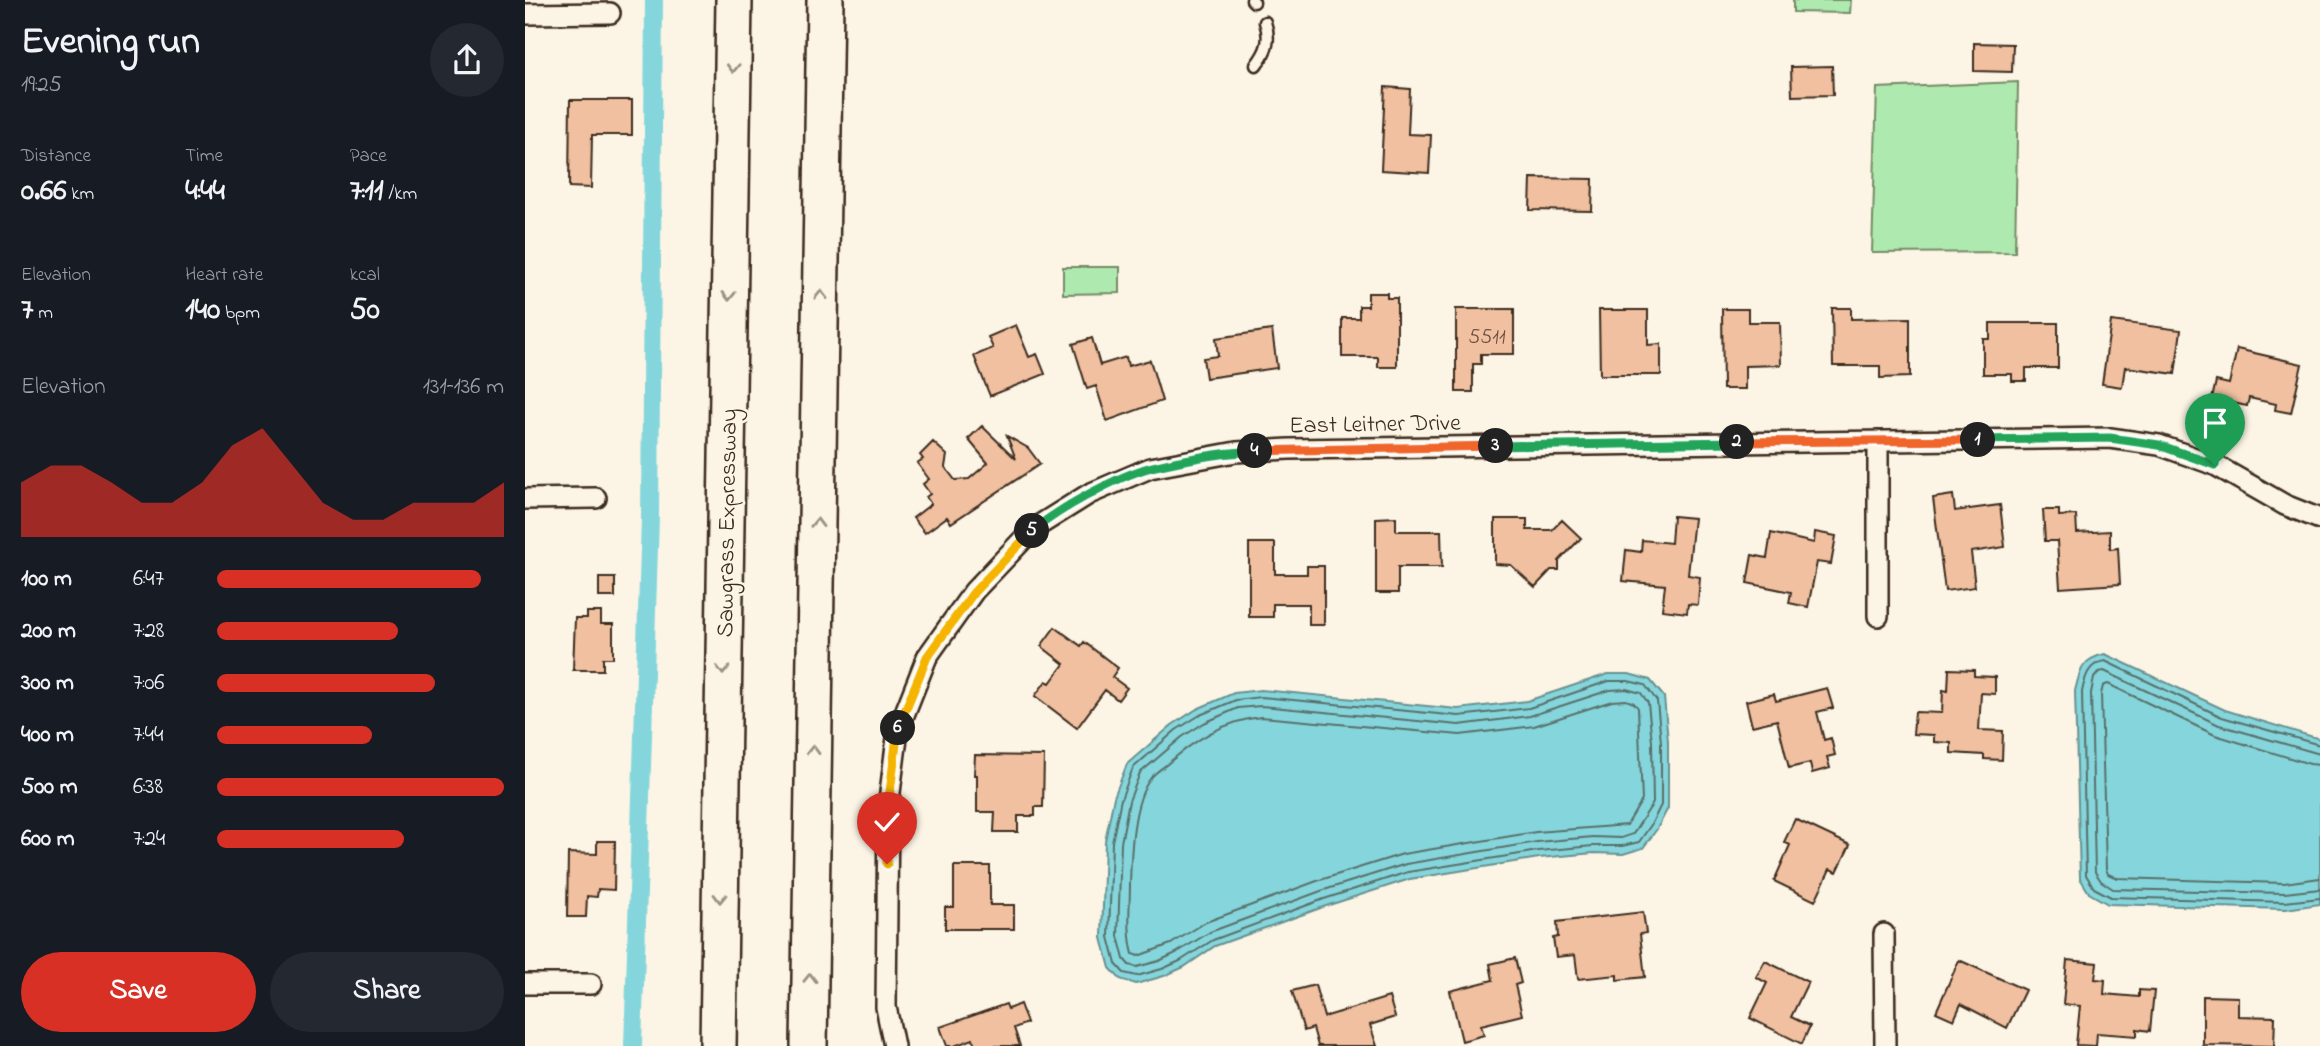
<!DOCTYPE html>
<meta charset="utf-8">
<style>
:root{--surface:#171b24;--page:#242831;--text:#f1f3f6;--muted:#9ea1a6;--accent:#d93025}
body{margin:0;font-family:"Indie Flower",sans-serif;background:var(--page);color:var(--text);height:100vh;display:flex;flex-direction:column;font-size:26px;white-space:nowrap}
*{box-sizing:border-box;margin:0}
p{font-size:23px;color:var(--muted)}
.icon{flex:none;width:38px;height:38px;fill:none;stroke:currentColor;stroke-width:2;stroke-linecap:round;stroke-linejoin:round}
.map{position:relative;flex:1;overflow:hidden}
.sheet{display:flex;flex-direction:column;background:var(--surface);width:525px}
.sheet>*{flex:none}
.pin{position:absolute;display:grid;place-items:center;width:60px;height:60px;color:#fff;margin:-72px -30px;border-radius:50% 50% 50% 0;rotate:-45deg;box-shadow:0 0 7px #0007}
.pin .icon{rotate:45deg}
.km{position:absolute;width:35px;height:35px;margin:-18px;border-radius:50%;background:#222;color:#fff;font-size:19px;line-height:35px;text-align:center}
.round{display:grid;place-items:center;flex:none;width:74px;height:74px;border-radius:37px;background:var(--page)}
.headline{display:flex;align-items:center;justify-content:space-between;height:119px;padding:0 21px}
h1{font-size:38px;font-weight:700;line-height:52px}
.stats{display:grid;grid-template-columns:repeat(3,1fr);gap:10px;height:119px;padding:7px 21px}
.stats div{display:grid;align-content:center}
.stats b{font-size:30px;font-weight:700}
.stats small{font-size:19px;font-weight:400}
.stats p{font-size:19px}
.chart{height:196px;padding:14px 21px}
.chart p{display:flex;justify-content:space-between}
.chart svg{width:100%;height:126px;margin-top:7px;fill:var(--accent);opacity:.7}
.action{display:flex;gap:14px;margin-top:auto;padding:14px 21px}
.action a{flex:1;height:80px;border-radius:42px;background:var(--accent);color:#fff;font-size:28px;font-weight:700;line-height:80px;text-align:center}
.action a+a{background:var(--page);color:var(--text)}
ul{padding:0 21px;list-style:none;font-size:23px}
li{display:grid;grid-template-columns:112px 84px 1fr;align-items:center;height:52px}
li i{height:18px;border-radius:9px;background:var(--accent)}
main{display:flex;flex:1;min-height:0}
.map>svg:first-child{display:block}
.green{fill:#aeeaaf;stroke:#748a66;stroke-width:2}
.water{fill:#85d6dc;stroke:#679190;stroke-width:2}
.lines{fill:none;stroke-linecap:round;stroke-linejoin:round}
.shore{stroke:#596f6a;stroke-width:2}
.canal{stroke:#85d6dc;stroke-width:18}
.building{fill:#f0c0a0;stroke:#3b2a1e;stroke-width:2}
.lane-casing{stroke:#3b2a1e;stroke-width:15}
.street-casing{stroke:#3b2a1e;stroke-width:24}
.highway-casing{stroke:#3b2a1e;stroke-width:40}
.lane{stroke:#fcf5e5;stroke-width:10}
.street{stroke:#fcf5e5;stroke-width:19}
.highway{stroke:#fcf5e5;stroke-width:35}
.oneway{stroke:#9c9082}
.split-1-casing{stroke:#fff;stroke-width:14}
.split-2-casing{stroke:#fff;stroke-width:14}
.split-3-casing{stroke:#fff;stroke-width:14}
.split-4-casing{stroke:#fff;stroke-width:14}
.split-5-casing{stroke:#fff;stroke-width:14}
.split-6-casing{stroke:#fff;stroke-width:14}
.split-7-casing{stroke:#fff;stroke-width:14}
.split-1{stroke:#22a559;stroke-width:9}
.split-2{stroke:#f0652b;stroke-width:9}
.split-3{stroke:#22a559;stroke-width:9}
.split-4{stroke:#f0652b;stroke-width:9}
.split-5{stroke:#22a559;stroke-width:9}
.split-6{stroke:#f5b400;stroke-width:9}
.split-7{stroke:#f5b400;stroke-width:9}
.labels{text-anchor:middle;stroke-width:5;stroke-linejoin:round;paint-order:stroke}
.number-label{font-size:21px;fill:#68503e}
.street-label{font-size:24px;fill:#3b2a1e;stroke:#fcf5e5}
</style>
<main>
<section class="sheet">
<div class="headline"><div><h1>Evening run</h1><p>19:25</p></div><a class="round"><svg class="icon" aria-label="share" viewBox="0 0 24 24"><path d="M12 15V3M7 8l5-5 5 5M5 13v7h14v-7"/></svg></a></div>
<div class="stats">
<div><p>Distance</p><b>0.66<small> km</small></b></div>
<div><p>Time</p><b>4:44</b></div>
<div><p>Pace</p><b>7:11<small> /km</small></b></div>
</div>
<div class="stats">
<div><p>Elevation</p><b>7<small> m</small></b></div>
<div><p>Heart rate</p><b>140<small> bpm</small></b></div>
<div><p>kcal</p><b>50</b></div>
</div>
<div class="chart"><p><span>Elevation</span>131–136 m</p>
<svg viewBox="0 0 160 44" preserveAspectRatio="none"><path d="M0 44V25L10 19L20 19L30 25L40 32L50 32L60 25L70 12L80 6L90 19L100 32L110 38L120 38L130 32L140 32L150 32L160 25V44z"/></svg>
</div>
<ul>
<li><b>100 m</b>6:47<i style="width:92%"></i></li>
<li><b>200 m</b>7:28<i style="width:63%"></i></li>
<li><b>300 m</b>7:06<i style="width:76%"></i></li>
<li><b>400 m</b>7:44<i style="width:54%"></i></li>
<li><b>500 m</b>6:38<i style="width:100%"></i></li>
<li><b>600 m</b>7:24<i style="width:65%"></i></li>
</ul>
<div class="action"><a>Save</a><a>Share</a></div>
</section>
<div class="map">
<svg width="1795" height="1046" viewBox="0 0 1795 1046">
<rect width="100%" height="100%" fill="#fcf5e5"/>
<filter id="ink" filterUnits="userSpaceOnUse"><feTurbulence type="fractalNoise" baseFrequency=".0143" numOctaves="2"/><feDisplacementMap in="SourceGraphic" scale="14" xChannelSelector="R" yChannelSelector="G"/><feConvolveMatrix kernelMatrix="1 2 1 2 8 2 1 2 1" color-interpolation-filters="sRGB"/></filter>
<g filter="url(#ink)">
<path class="green" d="M1268,0H1326L1325,13L1268,12Z
M1493,82L1490,252L1347,253L1352,88Z
M538,267H595V293L538,294Z"/>
<path class="water" d="M1580,654L1700,710L1795,739V904L1761,909L1583,904L1564,893L1555,878L1550,691C1555,670 1557,659 1580,654Z
M1083,674H1104L1125,680L1139,697L1143,741V808L1132,829L1118,848L1098,854L1069,853L1014,858L885,879L801,906L690,946L659,967L639,976L611,984L595,979L585,968L577,938L580,841L589,797L602,764L647,725L672,709L709,693L736,690L933,709L1002,701Z"/>
<g class="lines">
<path class="shore" d="M1084,681H1103L1120,685L1132,701L1136,742V805L1126,825L1114,842L1097,846H1068L1013,851L883,872L799,899L688,940L655,961L637,969L612,976L599,973L591,964L584,937L587,842L596,799L608,768L651,730L675,715L711,700L736,697L934,716L1004,708Z
M1101,689L1116,693L1123,703L1127,742L1128,803L1108,834L1096,838L1068,837L1012,842L881,864L796,891L685,932L651,953L634,961L612,967L604,965L599,959L593,936L596,843L604,801L615,773L657,737L679,723L713,708L736,706L934,725L1005,716L1085,690Z
M1101,700L1109,703L1113,708L1117,800L1102,825L1011,832L878,854L792,881L681,922L646,944L613,956L608,954C602,931 605,908 605,884C606,855 607,803 625,779C629,773 636,769 641,765C670,740 698,721 736,717L935,735L1009,726L1087,701Z
M1795,745L1697,717L1580,661C1563,664 1560,677 1557,692L1561,875L1569,888L1586,897L1760,902L1795,898
M1795,754L1694,725L1579,671L1574,672L1569,678L1566,693L1570,872L1576,881L1588,889L1760,893L1795,889
M1795,765L1785,764L1690,735L1583,684L1578,686L1576,694L1581,869L1583,874L1592,878L1759,883L1795,878"/>
<path class="canal" d="M108,1046L125,518L129,0"/>
</g>
<path class="building" d="M1449,43L1488,44L1487,72L1449,71Z
M1307,66L1308,95L1267,96L1266,67Z
M860,87L885,89L883,134L906,135L904,173L856,170Z
M45,100H107V135H67L66,188L44,187Z
M1006,178L1068,179L1067,211L1005,210Z
M843,293H862V298H872V367H853V357H817V318H834V306H843Z
M1307,308H1326V319L1385,318V377L1355,378V366H1308Z
M931,309H989V354H956V364H948V392H931Z
M1197,309H1223V322H1255L1256,365L1220,366V389H1198Z
M1074,310H1123V345L1136,344V375H1075Z
M1586,321L1656,330L1650,374L1600,367L1597,387L1577,384Z
M1465,323H1533V368H1501V381H1487V374H1458V339H1465Z
M491,325L504,357L512,354L520,374L465,396L449,356L468,348L463,337Z
M747,330L752,368L681,378L678,358L693,356L691,338Z
M567,338L575,365L601,357L603,366L625,360L637,401L582,421L571,386L562,389L548,344Z
M1712,349L1777,364L1766,413L1750,410L1751,404L1724,398L1722,406L1708,403L1706,413L1685,408L1691,381L1704,384Z
M457,426L491,459L482,436L503,448L515,464L426,523L422,517L400,533L388,518L406,504L401,497L405,494L398,484L404,479L392,463L398,459L395,455L408,442L422,455L420,467L430,480L444,479L463,463L443,439Z
M1428,495L1430,511L1475,505L1480,547L1446,552L1450,587L1420,591L1408,498Z
M1518,510H1534V516L1551,515L1552,533L1585,531V549L1593,548L1595,584L1535,588L1532,541H1520Z
M1148,516L1169,518L1163,575L1175,577L1173,605L1163,604L1162,613L1137,610L1140,585L1098,581L1101,550L1116,552L1117,540L1146,543Z
M871,517V531H916L917,567H873V593H851V518Z
M970,519H1002V530H1027L1037,520L1056,538L1034,561V570H1026L1010,587L986,565L970,564Z
M1290,532L1311,536L1306,564L1292,562L1283,607L1264,603L1266,592L1222,583L1227,555L1242,558L1246,533L1289,543Z
M724,543H750V574H782V566H799V625H784V604H748V617H724Z
M74,578H90V597H74Z
M62,612H76V624H88V658H78V670H48L50,618H62Z
M530,627L556,646L559,642L593,668L587,677L602,688L593,700L580,690L552,728L510,696L521,681L525,683L539,664L516,646Z
M1424,669L1449,670V676L1470,677V694L1456,693L1454,730L1478,731L1477,760L1459,759V755L1426,753V743L1409,742V735L1388,734L1390,712L1417,713L1418,690L1423,691Z
M1302,688L1308,708L1292,712L1299,740L1306,738L1310,755L1302,757L1305,768L1287,773L1285,763L1264,768L1252,720L1227,726L1221,701L1249,694L1251,701Z
M450,755L519,756L518,807H510V816H493V832H469L470,812H452V775H449Z
M1270,819L1325,845L1312,872L1305,869L1290,901L1249,881L1265,845L1259,842Z
M72,841H90L89,890L73,889L72,897L62,896L61,917H42L43,853L72,854Z
M429,866H465V905H489V929H420V907H429Z
M1118,912L1121,933L1115,934L1120,977L1092,980V975L1053,979L1050,955L1031,957L1028,938L1033,937L1032,922Z
M990,958L996,983L990,985L997,1015L956,1025L959,1035L937,1041L925,991L968,980L965,964Z
M1434,960L1500,990L1482,1028L1436,1004L1429,1020L1411,1012Z
M1542,960L1572,963L1570,979L1580,980L1579,994L1614,997V990L1629,991L1625,1031L1612,1029V1036L1572,1033L1571,1046L1551,1045L1555,1006L1538,1004Z
M1240,961L1283,982L1266,1017L1285,1026L1277,1044L1225,1018L1242,983L1231,977Z
M790,985L799,1017L864,997L870,1017L845,1025L852,1046H793L788,1028L779,1031L767,991Z
M1678,996L1713,997V1016L1750,1017L1749,1046L1678,1045Z
M481,1004L483,1009L495,1004L502,1023L489,1028L495,1046H450L448,1039L429,1046H422L415,1027Z"/>
<g class="lines">
<defs>
<path id="lane" d="M727,0L729,2
M731,65C742,51 746,40 740,22"/>
<path id="street" d="M0,14L85,13
M1353,441V616
M0,499L71,498
M1359,934L1360,1046
M0,984H66
M369,1046L361,1007L363,808L373,730L402,657L449,591L508,529L564,494L625,468L711,452L764,449L1585,438L1634,445L1690,465L1760,505L1795,519"/>
<path id="highway" d="M193,1046L209,0
M284,1046L300,0"/>
</defs>
<use href="#lane" class="lane-casing"/>
<use href="#street" class="street-casing"/>
<use href="#highway" class="highway-casing"/>
<use href="#lane" class="lane"/>
<use href="#street" class="street"/>
<use href="#highway" class="highway"/>
</g>
<defs><path id="oneway-chevron" d="M-2-3.5L2.5 0L-2 3.5" fill="none" stroke-width="1.6" stroke-linecap="round" stroke-linejoin="round" transform="scale(1.75)"/></defs>
<g class="oneway">
<use href="#oneway-chevron" transform="translate(208 68) rotate(91)"/>
<use href="#oneway-chevron" transform="translate(296 295) rotate(-89)"/>
<use href="#oneway-chevron" transform="translate(204 296) rotate(91)"/>
<use href="#oneway-chevron" transform="translate(292 523) rotate(-89)"/>
<use href="#oneway-chevron" transform="translate(198 670) rotate(91)"/>
<use href="#oneway-chevron" transform="translate(288 750) rotate(-89)"/>
<use href="#oneway-chevron" transform="translate(195 898) rotate(91)"/>
<use href="#oneway-chevron" transform="translate(285 978) rotate(-89)"/>
</g>
</g>
<g class="lines" filter="url(#ink)">
<defs>
<path id="split-1" d="M1453,440L1585,438L1634,445L1690,465"/>
<path id="split-2" d="M1212,442L1453,440"/>
<path id="split-3" d="M971,446L1212,442"/>
<path id="split-4" d="M730,451L971,446"/>
<path id="split-5" d="M507,531C536,508 592,476 627,467C660,459 696,453 730,451"/>
<path id="split-6" d="M373,728L402,657L449,592L507,531"/>
<path id="split-7" d="M362,864L363,808L373,728"/>
</defs>
<use href="#split-1" class="split-1-casing"/>
<use href="#split-2" class="split-2-casing"/>
<use href="#split-3" class="split-3-casing"/>
<use href="#split-4" class="split-4-casing"/>
<use href="#split-5" class="split-5-casing"/>
<use href="#split-6" class="split-6-casing"/>
<use href="#split-7" class="split-7-casing"/>
<use href="#split-1" class="split-1"/>
<use href="#split-2" class="split-2"/>
<use href="#split-3" class="split-3"/>
<use href="#split-4" class="split-4"/>
<use href="#split-5" class="split-5"/>
<use href="#split-6" class="split-6"/>
<use href="#split-7" class="split-7"/>
</g>
<g class="labels">
<g class="number-label">
<text x="962" y="343">5511</text>
</g>
<g class="street-label">
<text transform="translate(850 423) rotate(-1)" y="8">East Leitner Drive</text>
<text transform="translate(201 523) rotate(-89)" y="8">Sawgrass Expressway</text>
</g>
</g>
</svg>
<div class="pin" style="left:1690px;top:465px;background:#1e9e55"><svg class="icon" aria-label="arrive" viewBox="0 0 24 24"><path d="M6 21V4h12l-3 4 3 4H6"/></svg></div>
<div class="pin" style="left:362px;top:864px;background:#d93025"><svg class="icon" aria-label="check" viewBox="0 0 24 24"><path d="M5 12l5 5 9-10"/></svg></div>
<b class="km" style="left:1453px;top:440px">1</b>
<b class="km" style="left:1212px;top:442px">2</b>
<b class="km" style="left:971px;top:446px">3</b>
<b class="km" style="left:730px;top:451px">4</b>
<b class="km" style="left:507px;top:531px">5</b>
<b class="km" style="left:373px;top:728px">6</b>
</div>
</main>
